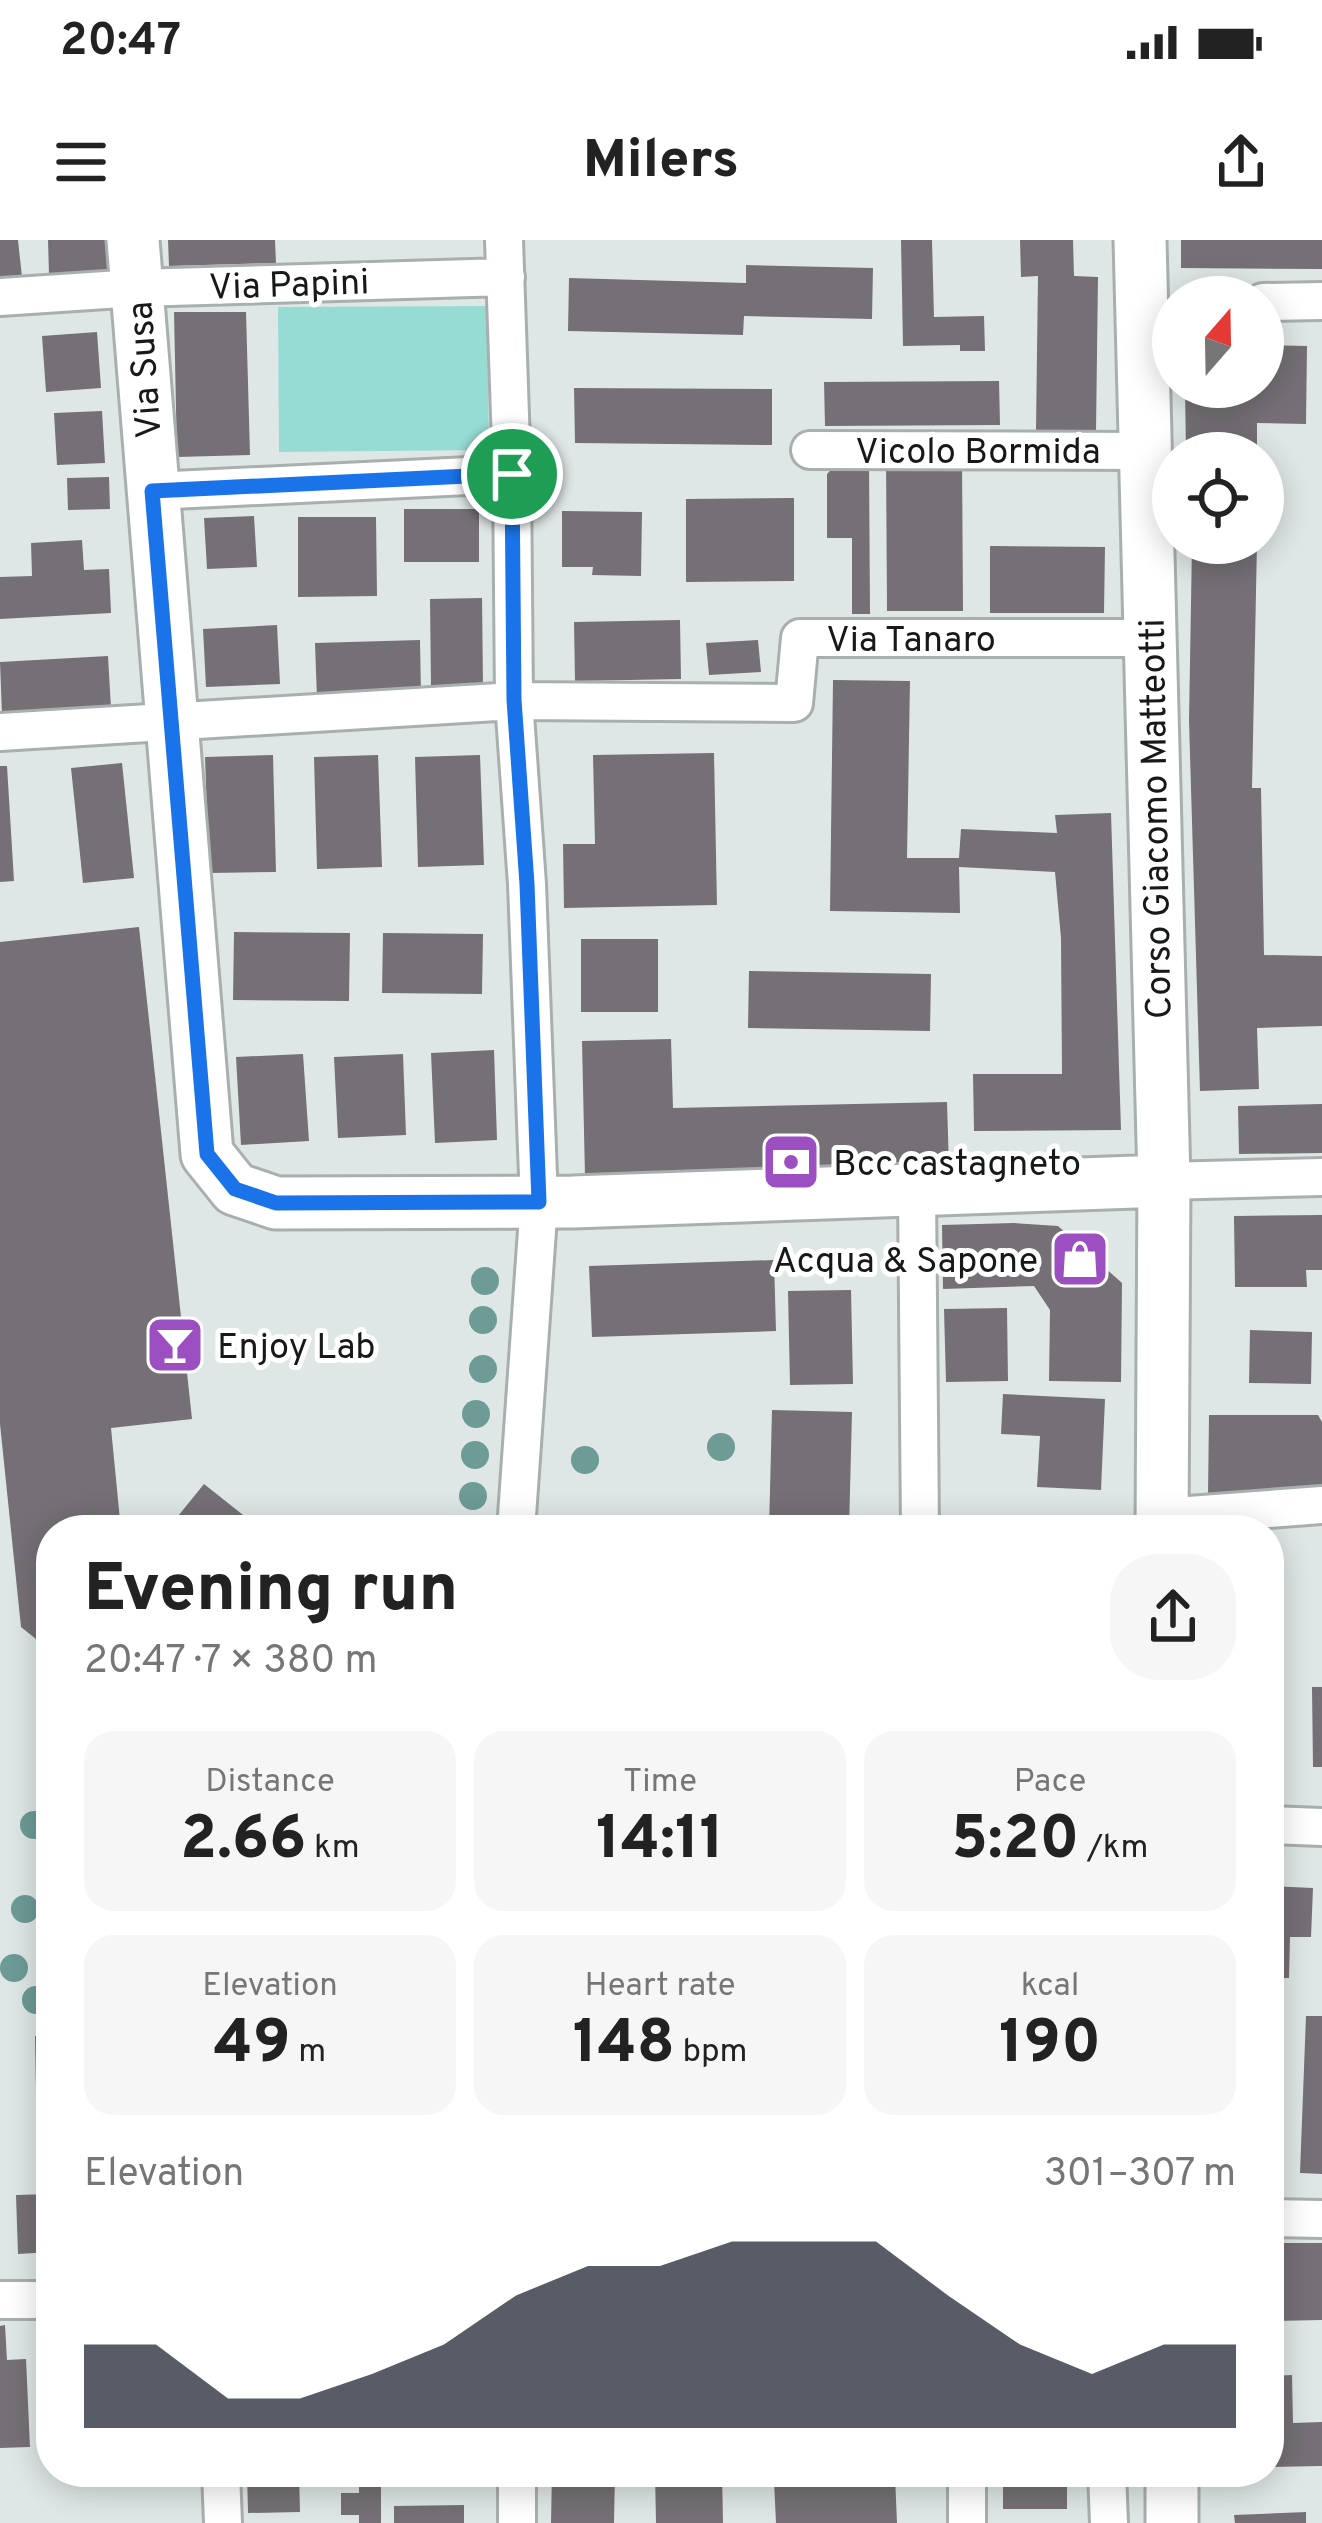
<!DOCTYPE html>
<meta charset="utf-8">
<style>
:root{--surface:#fff;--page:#f6f6f6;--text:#222;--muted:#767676;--accent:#111827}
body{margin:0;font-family:Overpass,sans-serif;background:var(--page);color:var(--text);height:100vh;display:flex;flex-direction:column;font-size:45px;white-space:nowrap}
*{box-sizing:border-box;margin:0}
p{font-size:39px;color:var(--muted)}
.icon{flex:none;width:66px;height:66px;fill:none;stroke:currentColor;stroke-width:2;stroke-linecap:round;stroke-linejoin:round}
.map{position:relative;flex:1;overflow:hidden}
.panel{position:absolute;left:36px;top:1275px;width:1248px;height:972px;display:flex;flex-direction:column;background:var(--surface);border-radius:48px;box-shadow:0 6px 30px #0003}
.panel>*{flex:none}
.needle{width:78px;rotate:20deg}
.fabs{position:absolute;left:1152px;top:36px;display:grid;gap:24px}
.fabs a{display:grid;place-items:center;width:132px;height:132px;border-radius:50%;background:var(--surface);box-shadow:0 6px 30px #0003;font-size:60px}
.pin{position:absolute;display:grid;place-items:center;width:102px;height:102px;color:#fff;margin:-51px;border:6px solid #fff;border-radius:50%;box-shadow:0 3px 12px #0007}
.round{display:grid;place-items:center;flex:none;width:126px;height:126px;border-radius:48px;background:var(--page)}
.summary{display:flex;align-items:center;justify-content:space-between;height:204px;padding:0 48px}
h1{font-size:66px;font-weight:800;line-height:90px}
.metrics{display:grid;grid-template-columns:repeat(3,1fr);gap:18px;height:204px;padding:12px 48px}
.metrics div{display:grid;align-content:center;border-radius:30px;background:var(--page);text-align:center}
.metrics b{font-size:60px;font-weight:800}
.metrics small{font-size:33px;font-weight:400}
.metrics p{font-size:33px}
.chart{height:336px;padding:24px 48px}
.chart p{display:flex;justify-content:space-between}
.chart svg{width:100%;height:216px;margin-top:12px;fill:var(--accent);opacity:.7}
.status{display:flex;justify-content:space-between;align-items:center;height:84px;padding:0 60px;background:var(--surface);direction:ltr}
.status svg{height:33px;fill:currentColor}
header{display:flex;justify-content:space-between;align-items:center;height:156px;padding:0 48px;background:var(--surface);font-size:54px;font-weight:800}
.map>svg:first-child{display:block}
.green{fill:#97dcd3}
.building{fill:#747075}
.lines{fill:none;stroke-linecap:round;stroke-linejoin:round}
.street-casing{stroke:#a8afae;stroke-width:42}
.secondary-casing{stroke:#a8afae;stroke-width:57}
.street{stroke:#fff;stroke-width:36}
.secondary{stroke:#fff;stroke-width:51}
.tree{fill:#6d9b96}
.route-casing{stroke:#fff;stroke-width:24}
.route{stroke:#1a73e8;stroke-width:15}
.labels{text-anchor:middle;stroke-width:10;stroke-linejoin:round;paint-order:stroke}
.street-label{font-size:36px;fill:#171919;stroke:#fff}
.poi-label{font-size:36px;fill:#171919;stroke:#fff;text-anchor:start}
</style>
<div class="status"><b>20:47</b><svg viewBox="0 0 49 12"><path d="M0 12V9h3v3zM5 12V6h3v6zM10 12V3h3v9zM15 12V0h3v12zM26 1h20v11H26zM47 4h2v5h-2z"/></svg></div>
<header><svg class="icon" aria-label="menu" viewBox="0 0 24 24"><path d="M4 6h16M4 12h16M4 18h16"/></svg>Milers<svg class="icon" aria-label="share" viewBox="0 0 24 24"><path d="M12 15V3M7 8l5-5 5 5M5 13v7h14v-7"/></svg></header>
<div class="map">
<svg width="1322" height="2283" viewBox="0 0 1322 2283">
<rect width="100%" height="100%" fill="#dfe7e6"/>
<path class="green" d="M487,66L489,210L279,212L278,67Z"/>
<path class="building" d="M0,0H18L22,37L0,39Z
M48,0H108L110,33L49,35Z
M168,0H275L276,23L169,26Z
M901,0H932L934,77L984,76L985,111H960V105L903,106Z
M1020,0H1073L1074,36L1098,37L1096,191L1036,190L1038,36L1021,37Z
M1181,0H1322V29L1181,28Z
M746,25L873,28L872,79L744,76L743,95L568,91L569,38L746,43Z
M174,72H246L250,215L177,217Z
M97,92L101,148L46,152L42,96Z
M1263,105L1307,106L1306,184L1257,183V213H1186L1185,147H1263Z
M999,141L1000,185L825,186L824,142Z
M574,148L772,149V205L575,203Z
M102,171L105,223L57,225L54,173Z
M886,217H962L963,371H887Z
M842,218L869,219L870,374H852V298H827V234Z
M109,237L110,269L68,270L67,238Z
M794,258V341L686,342V259Z
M404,269H479V322H404Z
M562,271L642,272L641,336L592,335L593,327H562Z
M254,276L257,327L207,329L204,278Z
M298,277H376L377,356L298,357Z
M82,300L84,330L109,329L111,373L0,379V337L32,336L31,303Z
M1192,303H1257L1252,548H1261L1264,715L1322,716V786L1257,788L1259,849L1200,851L1189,481Z
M990,306L1105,307L1104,373H990Z
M482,358L483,447L431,449L430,359Z
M680,380L681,439L575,441L574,382Z
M277,385L280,444L206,447L203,389Z
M420,400L421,456L317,459L315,403Z
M758,400L761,432L709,435L706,403Z
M108,416L111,468L2,474L0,422Z
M833,440L910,441L907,618H959L961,589L1057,593L1055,575L1111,573L1121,890L974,891L973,834H1062L1061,698L1055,632L959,627L960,673L830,671Z
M714,513L717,665L564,668L563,604H595L593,515Z
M273,515L276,632L209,633L205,517Z
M378,515L382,627L317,629L314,517Z
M480,515L484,625L418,627L415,517Z
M122,523L134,638L83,643L71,528Z
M0,526H7L14,641L0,642Z
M139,687L192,1179L111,1188L121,1290H51V1411L21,1387L0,1184V702Z
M234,692L350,693L349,761L233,760Z
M383,693L483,694L482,754L382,753Z
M581,699H658V772H581Z
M749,731L931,734L930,791L748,788Z
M671,799L673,868L947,862L949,928L585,937L582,801Z
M494,810L497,900L435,903L431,813Z
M303,814L309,901L241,905L236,817Z
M403,814L406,895L338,898L334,817Z
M1322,864V913L1239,914L1238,866Z
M1322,975V1030H1306L1307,1047H1235L1234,976Z
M1014,983L1058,986L1122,1043L1121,1142L1049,1141L1050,1070L1034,1046L943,1049L942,985Z
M774,1020L776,1091L592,1097L589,1026Z
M851,1050L853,1144L790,1145L788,1051Z
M1007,1068L1008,1141L946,1142L944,1069Z
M1250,1090L1312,1092L1311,1144L1249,1143Z
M1003,1154L1105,1159L1101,1250L1037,1247L1040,1196L1001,1194Z
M772,1170L852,1172L849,1290H769Z
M1209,1175H1318L1322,1182V1250L1208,1255Z
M204,1244L262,1290H175L174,1281Z
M968,1282L1062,1283V1290H968Z
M1269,1339L1282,1342L1274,1379L1280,1543H1269Z
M1312,1447H1322V1527H1313Z
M1269,1646L1313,1648L1311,1697H1290L1289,1738H1269Z
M1306,1776H1322V1934L1300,1933Z
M35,1796H51V1904H37Z
M51,1954V2012L18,2014L16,1955Z
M1273,2003H1322V2080L1273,2081Z
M5,2085L7,2120L26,2119L30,2207L0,2208V2086Z
M1292,2135L1293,2183L1322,2182V2226L1269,2227V2136Z
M247,2232H299L300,2272L248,2273Z
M552,2232H615L614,2283H551Z
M655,2232H722L723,2283H656Z
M1003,2232H1067V2269H1003Z
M895,2236L897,2283H776L774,2241Z
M359,2242H381V2283H359V2275H341V2253H359Z
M464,2265V2283H394V2266Z
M1306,2272V2283H1235L1234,2275Z"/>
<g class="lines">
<defs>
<path id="street" d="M504,0L512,234L514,461L527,644L539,962L516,1290
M0,57L136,48L506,37
M1263,62L1322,61
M810,210L1145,211
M152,251L512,234
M0,492L514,461L794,463L800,398H1150
M1164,941L1322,937
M917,950L920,1290
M1162,1277L1322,1265
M1269,1585L1322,1587
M1269,1978L1322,1979
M0,2060H51
M221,2232L223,2283
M517,2232V2283
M1107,2232L1109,2283
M967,2283V2232"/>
<path id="secondary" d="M133,0L207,914L235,949L276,963L573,962L1164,941
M1140,0L1164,941L1162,1290
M1172,2232V2283"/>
</defs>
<use href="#street" class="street-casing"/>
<use href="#secondary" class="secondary-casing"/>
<use href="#street" class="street"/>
<use href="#secondary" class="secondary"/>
</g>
<g class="tree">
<circle cx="485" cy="1041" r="14"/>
<circle cx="483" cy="1080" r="14"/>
<circle cx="483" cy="1129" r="14"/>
<circle cx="476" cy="1174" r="14"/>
<circle cx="721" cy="1207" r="14"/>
<circle cx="475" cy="1215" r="14"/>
<circle cx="585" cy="1220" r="14"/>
<circle cx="473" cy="1256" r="14"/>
<circle cx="34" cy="1585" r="14"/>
<circle cx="25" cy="1669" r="14"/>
<circle cx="14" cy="1728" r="14"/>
<circle cx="36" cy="1760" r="14"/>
</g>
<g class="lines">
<defs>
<path id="route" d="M512,234L514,460L527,644L539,962L276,963L235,949L207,914L152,251Z"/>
</defs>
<use href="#route" class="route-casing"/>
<use href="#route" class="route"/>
</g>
<defs>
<symbol id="bank-square" viewBox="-11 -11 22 22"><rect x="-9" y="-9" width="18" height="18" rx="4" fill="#9c4fc1" stroke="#fff"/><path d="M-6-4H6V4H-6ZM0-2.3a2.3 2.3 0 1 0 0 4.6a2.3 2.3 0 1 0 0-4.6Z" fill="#fff"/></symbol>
<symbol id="shop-square" viewBox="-11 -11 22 22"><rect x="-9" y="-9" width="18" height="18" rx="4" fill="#9c4fc1" stroke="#fff"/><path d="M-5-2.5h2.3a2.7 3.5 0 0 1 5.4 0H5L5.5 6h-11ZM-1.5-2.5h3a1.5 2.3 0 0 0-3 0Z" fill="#fff"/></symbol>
<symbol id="bar-square" viewBox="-11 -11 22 22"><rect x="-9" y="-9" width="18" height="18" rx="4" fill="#9c4fc1" stroke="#fff"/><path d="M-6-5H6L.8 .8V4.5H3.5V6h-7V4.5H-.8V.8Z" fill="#fff"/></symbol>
</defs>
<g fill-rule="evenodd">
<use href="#bank-square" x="758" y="889" width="66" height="66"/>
<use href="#shop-square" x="1047" y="986" width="66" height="66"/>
<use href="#bar-square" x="142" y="1072" width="66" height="66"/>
</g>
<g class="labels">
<g class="street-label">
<text transform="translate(289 43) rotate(-2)" y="13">Via Papini</text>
<text transform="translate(143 130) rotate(-94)" y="13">Via Susa</text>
<text x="978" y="223">Vicolo Bormida</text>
<text x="911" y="411">Via Tanaro</text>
<text transform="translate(1154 579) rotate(-91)" y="13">Corso Giacomo Matteotti</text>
</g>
<g class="poi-label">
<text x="833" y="935">Bcc castagneto</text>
<text x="1038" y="1032" text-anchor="end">Acqua &amp; Sapone</text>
<text x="217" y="1118">Enjoy Lab</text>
</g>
</g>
</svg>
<div class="fabs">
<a><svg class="needle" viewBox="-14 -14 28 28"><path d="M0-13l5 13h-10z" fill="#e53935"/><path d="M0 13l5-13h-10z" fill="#767676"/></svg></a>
<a><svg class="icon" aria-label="locate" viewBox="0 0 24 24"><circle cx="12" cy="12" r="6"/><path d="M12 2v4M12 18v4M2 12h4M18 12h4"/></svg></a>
</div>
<div class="pin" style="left:512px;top:234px;background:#1e9e55"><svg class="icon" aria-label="arrive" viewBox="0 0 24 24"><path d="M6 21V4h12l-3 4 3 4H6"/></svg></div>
<section class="panel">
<div class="summary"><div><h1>Evening run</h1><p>20:47 · 7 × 380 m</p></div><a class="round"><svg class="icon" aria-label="share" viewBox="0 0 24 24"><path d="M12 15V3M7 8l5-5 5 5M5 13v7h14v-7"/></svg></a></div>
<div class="metrics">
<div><p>Distance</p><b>2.66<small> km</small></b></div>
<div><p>Time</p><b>14:11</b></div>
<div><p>Pace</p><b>5:20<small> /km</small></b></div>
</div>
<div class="metrics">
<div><p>Elevation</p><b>49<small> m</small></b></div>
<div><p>Heart rate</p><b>148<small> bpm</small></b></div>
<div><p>kcal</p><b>190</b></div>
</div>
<div class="chart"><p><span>Elevation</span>301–307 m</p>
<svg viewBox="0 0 160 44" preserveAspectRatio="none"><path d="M0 44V27L10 27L20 38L30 38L40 33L50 27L60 17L70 11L80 11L90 6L100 6L110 6L120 17L130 27L140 33L150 27L160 27V44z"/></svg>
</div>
</section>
</div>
